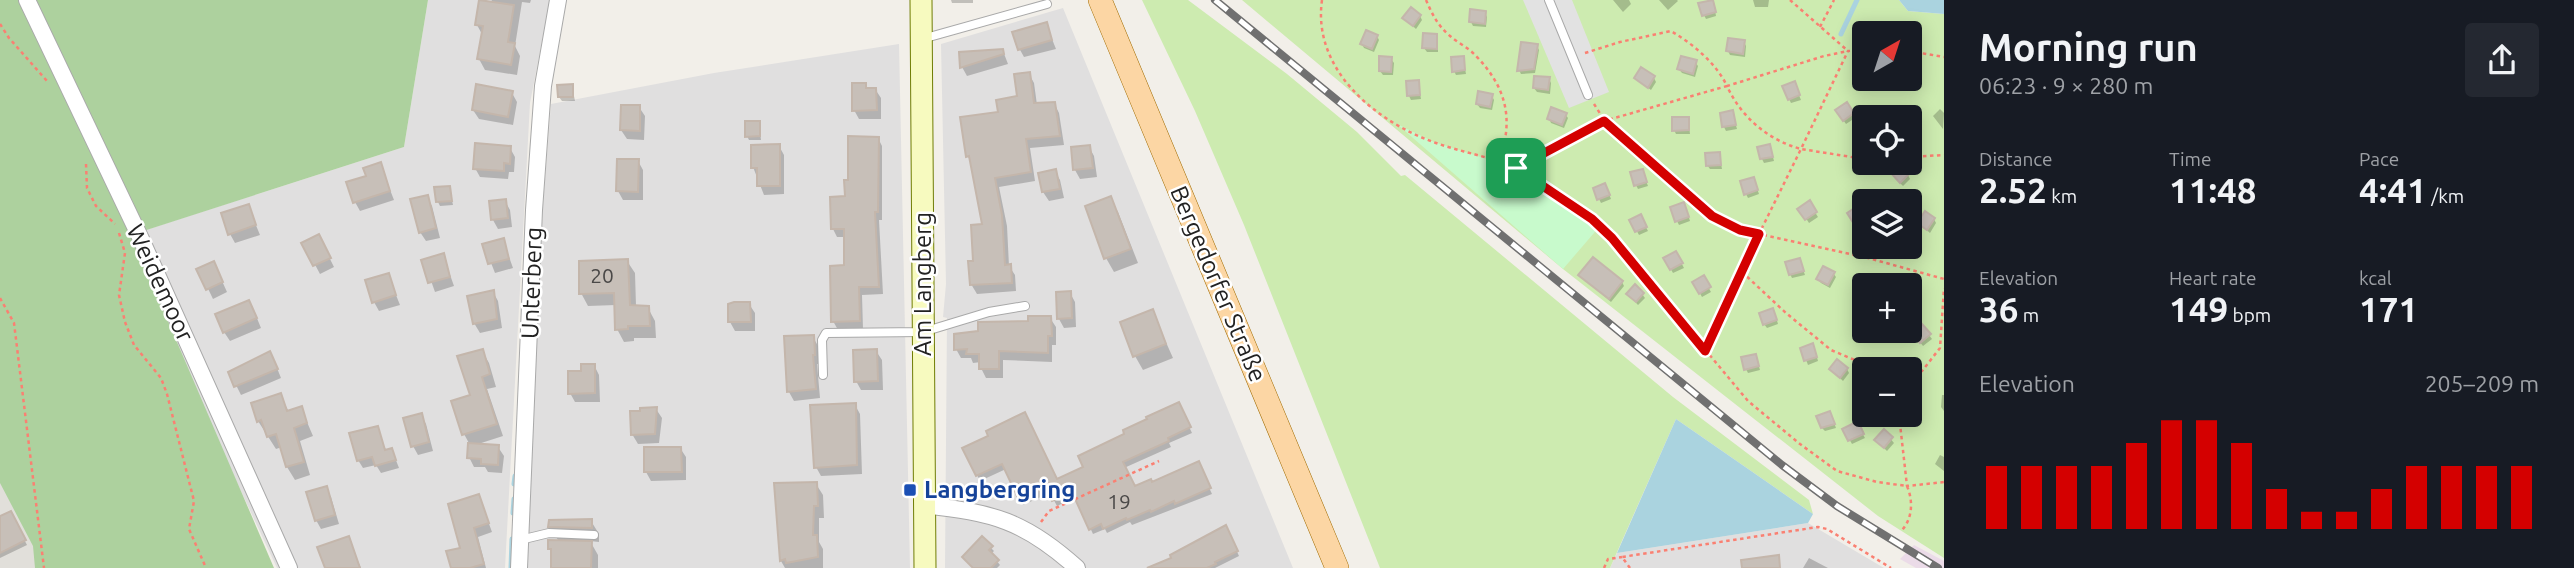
<!DOCTYPE html>
<meta charset="utf-8">
<style>
:root{--surface:#171b24;--page:#242831;--text:#f1f3f6;--muted:#9ea1a6;--accent:#d40000}
body{margin:0;font-family:Ubuntu,sans-serif;background:var(--page);color:var(--text);height:100vh;display:flex;flex-direction:column;font-size:26px;white-space:nowrap}
*{box-sizing:border-box;margin:0}
p{font-size:23px;color:var(--muted)}
.icon{flex:none;width:38px;height:38px;fill:none;stroke:currentColor;stroke-width:2;stroke-linecap:round;stroke-linejoin:round}
.map{position:relative;flex:1;overflow:hidden}
.details{display:flex;flex-direction:column;background:var(--surface);width:630px}
.details>*{flex:none}
.needle{width:46px;rotate:39deg}
.buttons{position:absolute;left:1852px;top:21px;display:grid;gap:14px}
.buttons a{display:grid;place-items:center;width:70px;height:70px;border-radius:7px;background:var(--surface);box-shadow:0 4px 18px #0003;font-size:35px}
.pin{position:absolute;display:grid;place-items:center;width:60px;height:60px;color:#fff;margin:-30px;border-radius:14px;box-shadow:0 4px 10px #0006}
.round{display:grid;place-items:center;flex:none;width:74px;height:74px;border-radius:7px;background:var(--page)}
.summary{display:flex;align-items:center;justify-content:space-between;height:119px;padding:0 35px}
h1{font-size:38px;font-weight:700;line-height:52px}
.figures{display:grid;grid-template-columns:repeat(3,1fr);gap:10px;height:119px;padding:7px 35px}
.figures div{display:grid;align-content:center}
.figures b{font-size:35px;font-weight:700}
.figures small{font-size:19px;font-weight:400}
.figures p{font-size:19px}
.chart{height:196px;padding:14px 35px}
.chart p{display:flex;justify-content:space-between}
.chart svg{width:100%;height:126px;margin-top:7px;stroke:var(--accent);stroke-width:6}
main{display:flex;flex:1;min-height:0}
.map>svg:first-child{display:block}
.residential{fill:#e0dfdf}
.industrial{fill:#ebdbe8}
.airport{fill:#e1dfda}
.grass{fill:#cdebb0;fill-rule:evenodd}
.forest{fill:#add19e}
.park{fill:#c8facc}
.parking{fill:#e2e2e2}
.water{fill:#aad3df}
.shadow{fill:#0003}
.lines{fill:none;stroke-linecap:round;stroke-linejoin:round}
.stream{stroke:#aad3df;stroke-width:5}
.building{fill:#c7bfb8;stroke:#c4b6ab;stroke-width:2}
.lane-casing{stroke:#a9a9a9;stroke-width:10}
.street-casing{stroke:#a9a9a9;stroke-width:18}
.secondary-casing{stroke:#707d05;stroke-width:23}
.primary-casing{stroke:#a06b00;stroke-width:24}
.path{stroke:#fa8072;stroke-width:2.5;stroke-dasharray:3.5 3.5;stroke-linecap:butt}
.lane{stroke:#fff;stroke-width:8}
.street{stroke:#fff;stroke-width:16}
.secondary{stroke:#f7fabf;stroke-width:21}
.primary{stroke:#fcd6a4;stroke-width:23}
.rail-casing{stroke:#707070;stroke-width:8}
.rail{stroke:#fff;stroke-width:5;stroke-dasharray:16;stroke-linecap:butt}
.route-casing{stroke:#fff;stroke-width:14}
.route{stroke:#d40000;stroke-width:9}
.transit-dot{fill:#1a4fb4;stroke:#fff;stroke-width:2.5}
.labels{text-anchor:middle;stroke-width:5;stroke-linejoin:round;paint-order:stroke}
.number-label{font-size:21px;fill:#4b4948}
.street-label{font-size:24px;fill:#222;stroke:#fff}
.transit-label{font-size:24px;font-weight:bold;fill:#164399;stroke:#fff;text-anchor:start}
</style>
<main>
<div class="map">
<svg width="1944" height="568" viewBox="0 0 1944 568">
<rect width="100%" height="100%" fill="#f2efe9"/>
<path class="residential" d="M428,0H550L530,103L505,568H277L223,453L130,235L404,147Z
M1063,8L1293,568H945L947,318L943,317L946,284L941,44Z
M899,44L910,568H526L543,205L551,104L714,73Z
M1808,523L1884,568H1610L1617,553Z"/>
<path class="industrial" d="M1914,545L1944,561V568H1916L1900,559Z"/>
<path class="airport" d="M0,473L34,543L41,568H0Z"/>
<path class="grass" d="M1142,0H1188L1287,74L1357,132L1401,176L1405,175L1673,397L1809,500L1813,514L1676,419L1610,568H1380L1244,225L1195,111Z
M1242,0H1899L1908,11L1944,14V558L1878,516L1563,269ZM1864,33H1909V79H1864ZM1864,117H1909V163H1864ZM1864,201H1909V247H1864ZM1864,285H1909V331H1864ZM1864,369H1909V415H1864Z"/>
<path class="forest" d="M0,0H428L404,147L131,235L274,568H35L33,546L0,483Z"/>
<path class="park" d="M1397,124L1434,142L1515,168L1600,226L1563,269Z"/>
<path class="parking" d="M1523,0H1572L1609,92L1569,108Z"/>
<path class="water" d="M1899,0H1944V14L1908,11Z
M1676,419L1813,514L1808,523L1617,553Z"/>
<path class="shadow" d="M492,0H531L530,3L522,2L515,46L520,56L517,75L485,70L479,59L483,36L477,25Z
M951,0H973V3H952Z
M1613,0H1629L1631,4L1623,12Z
M1659,0H1677L1678,1L1668,10Z
M1753,0H1769L1768,7H1755Z
M1714,5L1716,16L1706,19L1704,15Z
M1485,13L1487,17L1486,27L1473,26L1471,22Z
M1420,16L1422,20L1416,29L1404,18Z
M1046,24L1056,49L1024,57L1019,48Z
M1377,36L1379,40L1374,52L1364,48L1362,44Z
M1436,36L1438,40V52H1427L1424,48Z
M1744,42L1746,46L1745,57L1730,55L1728,51Z
M1537,46L1539,50L1535,73L1521,74L1519,70Z
M1003,51L1008,64L967,76L962,67L961,54Z
M1463,58L1466,74L1456,75L1454,71Z
M1391,59L1394,63L1393,75H1383L1380,71Z
M1910,59L1920,70L1912,79L1909,77Z
M1695,62L1698,66L1695,77L1682,73L1679,69Z
M1029,74L1034,83L1037,105L1054,103L1059,113L1064,145L1030,148L1035,181L999,187L1007,226L1009,266L1015,275L1016,291L977,294L971,284L984,226L972,163L968,156L1000,113L1019,98Z
M1636,78H1654L1656,82L1651,90Z
M1549,79L1551,83L1550,94L1537,92L1534,88Z
M1418,82L1421,99L1411,100L1409,96Z
M865,84L868,89H875L881,98V119H859L854,110Z
M572,86L575,101H562L559,97Z
M1796,88L1801,100L1791,103L1789,99Z
M512,93L517,102L513,125L479,119L473,110Z
M1492,96L1494,100L1492,110L1480,108L1477,104Z
M1846,105L1855,118L1846,124L1837,111Z
M639,107L645,116L644,140L627,139L621,130Z
M1940,109L1944,113L1943,129L1933,116Z
M1732,112L1737,129L1726,131L1724,127Z
M1565,114L1568,118L1564,128L1551,123L1549,118Z
M1688,119L1690,134H1676L1674,130Z
M759,123L761,140H749L747,136Z
M878,138L882,146V220H879L883,294L862,295L863,329L838,330L833,321L846,267V237H837L833,229Z
M779,146L784,155V194L764,195L753,167Z
M1770,146L1774,161L1764,163L1762,159Z
M1089,147L1094,156L1097,177L1080,179L1075,170L1073,149Z
M510,148L515,157L514,172H509L508,179L480,177L475,168Z
M1719,153L1722,169H1710L1707,165Z
M638,161L643,170V200H623L618,191Z
M380,164L394,200L360,211L355,202L368,177Z
M1055,171L1060,180L1064,198L1049,201L1043,192L1040,174Z
M1642,171L1648,186L1638,189L1636,185Z
M1908,175L1910,179L1903,186L1895,178Z
M1755,183L1759,194L1748,198L1746,194Z
M449,187L453,205L440,206L438,202Z
M1607,189L1611,199L1601,203L1599,199Z
M427,197L432,206L440,238L426,241L420,232Z
M1110,199L1118,212L1138,263L1114,272L1106,258Z
M505,201L510,210L512,227L498,229L493,220Z
M1809,203L1818,217L1809,223L1800,209Z
M248,206L260,235L235,243L230,234Z
M1686,208L1690,221L1679,225L1677,221Z
M1858,208L1864,216V222L1857,227L1849,213Z
M1640,216L1648,231L1639,235L1631,220Z
M1934,219L1936,223L1930,233L1919,223Z
M503,240L513,268L495,273L484,245Z
M304,244L323,245L334,267L320,274Z
M1676,253L1684,268L1673,273L1665,259Z
M443,255L454,286L435,292L424,261Z
M627,261L635,273L636,306L648,308L655,321L656,338H634V341L624,342L617,329L616,305L588,306L581,293Z
M1801,264L1805,275L1792,278L1790,274Z
M199,270L218,272L227,292L213,299Z
M1833,273L1836,277L1830,288L1821,283L1818,279Z
M388,275L400,305L379,311L374,302Z
M1580,275L1622,282L1624,286L1611,302Z
M1703,278L1711,292L1702,297L1694,283Z
M493,292L498,301L502,328L480,333L474,323Z
M1070,293L1075,302L1076,327L1064,328L1059,319Z
M1628,294H1642L1645,298L1638,305Z
M749,304L755,313V331H735L730,322Z
M254,311L261,328L230,341L224,332Z
M1152,311L1173,358L1143,370L1135,356Z
M1775,314L1778,324L1767,328L1764,324Z
M1050,318L1056,327V345H1052V362L1003,360V378H986L981,368V362L973,363L971,358H961L956,349L980,332Z
M1866,331H1881L1872,339Z
M1929,335L1932,339L1923,346L1916,337Z
M813,337L818,346L819,364H817L820,398L794,401L789,392Z
M1802,349L1815,350L1818,361L1808,365Z
M482,351L489,363L496,387L487,389L503,436L475,445L498,447L504,456L502,473L488,472L485,467H474L469,457L470,445L464,434Z
M876,351L882,360L883,390H861L856,381Z
M1757,360L1760,370L1748,373L1746,369Z
M275,363L281,378L241,395L230,373Z
M594,365L599,375L600,402H575L570,393L583,373Z
M1831,369H1847L1849,373L1843,381Z
M280,395L289,412L301,408L313,436L300,441L310,475L295,480L287,467L282,447L276,449L258,421Z
M1942,395H1944V411L1941,407Z
M855,405L860,414L862,474L821,476L816,467Z
M656,409L662,418L659,443L638,444L632,434Z
M1181,410L1192,433L1169,443L1171,447L1124,468L1134,488L1199,466L1212,494L1132,525L1130,522L1107,533L1105,529L1093,534L1076,497L1057,506L1050,493L1023,505L1006,469L980,481L965,449L1057,482L1085,468Z
M421,415L426,424L433,451L418,455L413,446Z
M1832,417L1836,428L1825,431L1822,428Z
M1857,424L1865,438L1852,444L1844,430Z
M377,428L386,452L392,450L399,468L381,473L376,465L363,468L358,460Z
M1884,431L1894,443L1887,451L1876,440Z
M680,448L686,457V480L651,481L646,472Z
M1940,455L1944,457V471L1935,464Z
M816,484L823,495L824,518H819V542L823,549V568H785L781,561L776,485Z
M326,488L331,497L339,524L321,529L316,520Z
M479,496L492,532L478,537L486,568H452L463,549Z
M10,513L27,545L0,558V518Z
M591,521L599,534V542L590,541L598,555V568H552L553,554L550,549L559,542L550,526Z
M1226,527L1239,556L1215,568H1152L1173,558Z
M348,538L361,568H326Z
M982,539L994,551L991,554L1000,565L997,568H973Z
M1809,558L1828,568H1803Z"/>
<g class="lines">
<path class="stream" d="M1841,34L1857,0
M514,484L515,476
M513,513L514,499
M511,568L512,539"/>
</g>
<path class="building" d="M479,0L514,5L508,42L515,43L511,65L477,59L483,26L475,25Z
M1713,0L1716,12L1702,16L1698,3Z
M1411,7L1421,15L1413,26L1402,18Z
M1470,9L1486,11L1485,24L1469,22Z
M1047,22L1052,40L1018,50L1012,32Z
M1366,30L1378,35L1372,49L1360,44Z
M1423,33L1437,34V49L1422,48Z
M1728,38L1745,40L1743,54L1726,51Z
M1521,42L1538,44L1534,69L1517,71Z
M1003,49L1004,54L960,68L959,52Z
M1379,56L1392,57L1391,72L1379,71Z
M1464,56L1465,70L1452,72L1451,57Z
M1681,56L1697,60L1693,74L1677,69Z
M1641,67L1655,76L1648,88L1634,78Z
M1030,72L1034,103L1055,102L1060,136L1026,139L1031,172L995,178L1002,215L1005,265L1011,264L1012,283L970,285L968,261H973L971,225L982,224L969,156L966,157L960,117L998,112L996,100L1017,96L1014,74Z
M1534,76L1550,77L1548,90L1533,88Z
M1419,80L1420,95L1407,96L1406,81Z
M1795,81L1800,95L1788,100L1782,86Z
M852,83H866V88H876L877,110L852,111Z
M476,84L513,91L508,117L472,110Z
M573,84V97H558L557,85Z
M1478,91L1493,94L1490,107L1476,104Z
M1847,102L1854,113L1843,121L1835,110Z
M621,105H640V131L620,130Z
M1551,107L1567,113L1562,125L1547,119Z
M1733,110L1736,125L1722,127L1720,113Z
M1672,117H1689V130L1672,131Z
M745,121H760V136L745,137Z
M848,136L879,137L878,212H875L879,287H859L860,321L831,322L830,266L844,265V229H831L830,197L845,196L844,180H848Z
M475,143L511,146L510,164L504,163V171L473,169Z
M780,144V186H757V168H751V145Z
M1770,144L1773,157L1760,159L1757,147Z
M1090,145L1093,168L1073,170L1071,147Z
M1720,152L1721,165L1706,166L1705,153Z
M617,159H639L638,192L616,191Z
M381,162L390,191L353,203L346,182L366,176L363,168Z
M1901,164L1909,174L1900,183L1891,173Z
M1056,169L1060,189L1042,192L1038,173Z
M1643,169L1647,182L1634,186L1630,172Z
M1754,177L1758,190L1744,195L1740,181Z
M1605,183L1610,195L1597,200L1593,188Z
M450,186L452,201L436,202L434,187Z
M428,195L436,228L419,233L410,199Z
M1111,196L1131,249L1104,259L1085,206Z
M506,199L508,218L491,220L489,201Z
M1810,200L1817,212L1805,220L1797,209Z
M1684,202L1689,217L1675,222L1670,207Z
M249,204L256,225L228,235L221,213Z
M1859,205L1864,217L1854,224L1847,213Z
M1925,211L1935,218L1927,230L1917,223Z
M1641,214L1647,227L1635,232L1629,220Z
M319,234L331,258L313,266L301,243Z
M504,238L509,259L488,264L482,244Z
M1676,251L1683,263L1670,270L1663,258Z
M444,253L450,277L428,283L421,260Z
M1593,257L1623,281L1609,299L1578,275Z
M1800,258L1804,271L1789,275L1785,262Z
M628,259L630,305L649,306L650,326H628V329L615,330L614,293L579,294V261Z
M214,261L223,282L206,290L196,269Z
M1823,266L1835,272L1828,285L1816,279Z
M389,273L396,295L372,303L365,280Z
M1704,275L1711,287L1699,294L1692,282Z
M1635,284L1644,293L1636,302L1626,294Z
M494,290L497,319L473,324L467,296Z
M1071,291L1072,318L1057,319L1056,292Z
M249,300L257,318L223,333L215,314Z
M734,302H750L751,322H728V304Z
M1773,308L1777,320L1763,325L1759,313Z
M1153,309L1166,344L1133,357L1120,322Z
M1028,316H1051L1052,336H1048V353L999,351V369H979V354H966L967,349L954,350V334L978,331V322L1028,321Z
M1922,324L1931,334L1920,343L1911,333Z
M814,335L815,355H813L816,389L787,392L784,336Z
M1813,343L1817,357L1804,361L1800,348Z
M483,349L490,374L482,377L497,424L462,435L451,401L470,395L457,356Z
M877,349L878,381L854,382L853,350Z
M270,351L278,369L234,387L228,372Z
M1756,354L1759,366L1744,370L1741,357Z
M1837,359L1848,368L1840,378L1829,369Z
M581,364H595V393L568,394V371H581Z
M281,393L287,411L302,406L307,423L294,428L304,462L286,467L276,434L267,437L261,420L257,422L251,403Z
M1179,402L1191,427L1168,438L1169,441L1123,462L1135,486L1151,479L1152,482L1199,461L1211,488L1175,504L1174,501L1151,512L1150,510L1127,520L1126,518L1103,529L1101,524L1089,530L1072,492L1052,501L1046,488L1019,500L1002,464L976,476L962,448L988,436L986,431L1025,412L1057,479L1083,467L1078,456L1124,434L1123,430L1147,419L1146,417Z
M856,403L857,465L814,468L810,405Z
M657,407L655,434L631,435L630,411H640V408Z
M1830,411L1835,424L1821,428L1816,416Z
M422,413L429,442L411,447L403,418Z
M1858,421L1864,434L1848,441L1842,429Z
M378,426L385,450L392,448L396,460L375,466L372,457L357,461L349,433Z
M1884,429L1893,437L1884,448L1874,440Z
M468,443L499,445L498,465L481,464V459L467,458Z
M644,447H681L682,472H644Z
M817,482L818,506H814L813,535H817L818,557L786,563L785,559L780,561L774,483Z
M327,486L335,515L315,521L306,492Z
M479,494L489,523L474,528L484,564L470,568H451L446,551L460,548L448,504Z
M11,511L26,540L0,553V516Z
M592,519V528L548,527L549,520Z
M1226,525L1238,551L1215,562L1216,564L1207,568H1147L1171,558L1170,555Z
M349,536L360,568H325L317,547Z
M982,536L993,546L989,550L999,560L991,568H973L962,557Z
M548,540L592,541L591,568H551V549H548Z
M1779,555L1780,568H1742L1741,560Z"/>
<g class="lines">
<defs>
<path id="lane" d="M1549,0L1588,95
M922,39L1047,4
M823,375L822,340L826,333L923,332L989,312L1025,306
M520,540L549,533L594,535"/>
<path id="street" d="M27,0L141,239L289,568
M924,505C993,513 1024,520 1077,568
M519,568L534,210L543,86L558,0"/>
<path id="secondary" d="M921,0L925,568"/>
<path id="primary" d="M1100,0L1337,568"/>
</defs>
<use href="#lane" class="lane-casing"/>
<use href="#street" class="street-casing"/>
<use href="#secondary" class="secondary-casing"/>
<use href="#primary" class="primary-casing"/>
<path class="path" d="M1322,0C1312,70 1376,122 1436,143C1461,152 1488,156 1512,167C1520,170 1527,177 1535,181C1562,199 1588,216 1612,238L1748,401L1800,444L1837,471L1877,482L1907,486C1913,500 1913,518 1902,530
M1426,0C1432,14 1438,26 1450,36C1458,43 1469,48 1476,56C1507,88 1514,120 1499,161
M1790,0L1848,51
M0,24L9,38L47,81
M1820,27L1834,0
M1864,50L1848,51L1801,149L1864,159
M1909,51L1944,57
M1585,53L1620,42L1671,31C1693,44 1716,63 1727,86L1824,56L1848,51
M1594,104L1608,126L1712,216L1740,231L1759,234L1705,351
M1909,157L1944,155
M86,164L87,188L96,206L115,224
M1516,167L1604,121L1727,86C1741,117 1768,140 1801,149L1759,234L1868,258L1944,279
M119,233L125,253L119,295L125,322L134,345L161,378L167,394L194,501L189,529L206,568
M1742,272L1786,313L1831,350L1876,369
M0,298L14,323L44,568
M1909,380L1922,371L1940,348L1944,288
M1899,415L1907,486L1944,482
M1041,522L1049,511L1159,461
M1604,568L1608,559L1622,557
M1630,568L1622,557L1818,527L1827,529L1891,568"/>
<use href="#lane" class="lane"/>
<use href="#street" class="street"/>
<use href="#secondary" class="secondary"/>
<use href="#primary" class="primary"/>
<defs>
<path id="rail" d="M1215,0L1782,465L1837,506L1938,568"/>
</defs>
<use href="#rail" class="rail-casing"/>
<use href="#rail" class="rail"/>
</g>
<g class="lines">
<defs>
<path id="route" d="M1604,121L1712,216L1740,230L1759,234L1705,351L1612,238L1592,219L1516,168Z"/>
</defs>
<use href="#route" class="route-casing"/>
<use href="#route" class="route"/>
</g>
<rect class="transit-dot" x="903" y="483" width="14" height="14" rx="3.5"/>
<g class="labels">
<g class="number-label">
<text x="602" y="283">20</text>
<text x="1119" y="509">19</text>
</g>
<g class="street-label">
<text transform="translate(160 283) rotate(65)" y="8">Weidemoor</text>
<text transform="translate(532 283) rotate(-88)" y="8">Unterberg</text>
<text transform="translate(923 284) rotate(-90)" y="8">Am Langberg</text>
<text transform="translate(1218 284) rotate(67)" y="8">Bergedorfer Straße</text>
</g>
<g class="transit-label">
<text x="924" y="498">Langbergring</text>
</g>
</g>
</svg>
<div class="buttons">
<a><svg class="needle" viewBox="-14 -14 28 28"><path d="M0-13l5 13h-10z" fill="#e53935"/><path d="M0 13l5-13h-10z" fill="#9ea1a6"/></svg></a>
<a><svg class="icon" aria-label="locate" viewBox="0 0 24 24"><circle cx="12" cy="12" r="6"/><path d="M12 2v4M12 18v4M2 12h4M18 12h4"/></svg></a>
<a><svg class="icon" aria-label="layers" viewBox="0 0 24 24"><path d="M12 4l9 5-9 5-9-5zM3 14l9 5 9-5"/></svg></a>
<a>+</a>
<a>−</a>
</div>
<div class="pin" style="left:1516px;top:168px;background:#1e9e55"><svg class="icon" aria-label="arrive" viewBox="0 0 24 24"><path d="M6 21V4h12l-3 4 3 4H6"/></svg></div>
</div>
<section class="details">
<div class="summary"><div><h1>Morning run</h1><p>06:23 · 9 × 280 m</p></div><a class="round"><svg class="icon" aria-label="share" viewBox="0 0 24 24"><path d="M12 15V3M7 8l5-5 5 5M5 13v7h14v-7"/></svg></a></div>
<div class="figures">
<div><p>Distance</p><b>2.52<small> km</small></b></div>
<div><p>Time</p><b>11:48</b></div>
<div><p>Pace</p><b>4:41<small> /km</small></b></div>
</div>
<div class="figures">
<div><p>Elevation</p><b>36<small> m</small></b></div>
<div><p>Heart rate</p><b>149<small> bpm</small></b></div>
<div><p>kcal</p><b>171</b></div>
</div>
<div class="chart"><p><span>Elevation</span>205–209 m</p>
<svg viewBox="0 0 160 44" preserveAspectRatio="none"><path d="M5 44V22M15 44V22M25 44V22M35 44V22M45 44V14M55 44V6M65 44V6M75 44V14M85 44V30M95 44V38M105 44V38M115 44V30M125 44V22M135 44V22M145 44V22M155 44V22"/></svg>
</div>
</section>
</main>
